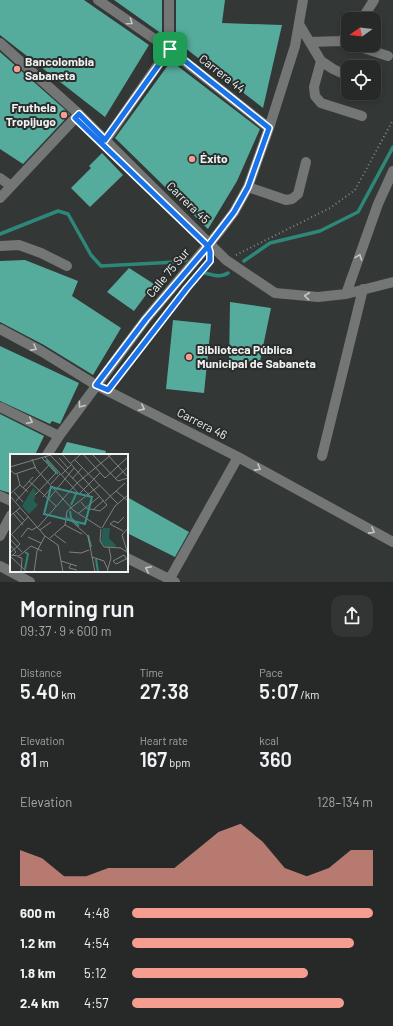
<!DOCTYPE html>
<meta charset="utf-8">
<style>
:root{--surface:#262928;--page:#323534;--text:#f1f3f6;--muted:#a4a6a8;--line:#424545;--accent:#f59d8f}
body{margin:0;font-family:Barlow,sans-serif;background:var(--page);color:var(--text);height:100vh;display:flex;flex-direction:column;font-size:15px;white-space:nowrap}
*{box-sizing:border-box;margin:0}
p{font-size:13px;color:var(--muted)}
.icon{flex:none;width:22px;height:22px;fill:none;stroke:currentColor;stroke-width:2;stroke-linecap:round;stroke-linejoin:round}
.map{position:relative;height:582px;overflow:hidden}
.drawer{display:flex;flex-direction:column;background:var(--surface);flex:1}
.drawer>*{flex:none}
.needle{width:26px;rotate:256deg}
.tools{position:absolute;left:341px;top:12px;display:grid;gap:8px}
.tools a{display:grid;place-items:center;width:40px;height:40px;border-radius:8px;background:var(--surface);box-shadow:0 2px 6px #0003,0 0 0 1px var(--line);font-size:20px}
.pin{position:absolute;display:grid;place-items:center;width:34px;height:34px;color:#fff;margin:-17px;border-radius:8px;box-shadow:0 2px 6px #0006}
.round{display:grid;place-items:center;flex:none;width:42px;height:42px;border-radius:12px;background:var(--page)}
.headline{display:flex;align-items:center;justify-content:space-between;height:68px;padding:0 20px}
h1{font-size:22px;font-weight:600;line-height:30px}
.stats{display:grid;grid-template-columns:repeat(3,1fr);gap:6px;height:68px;padding:4px 20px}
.stats div{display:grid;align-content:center}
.stats b{font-size:20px;font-weight:600}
.stats small{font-size:11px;font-weight:400}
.stats p{font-size:11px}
.chart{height:112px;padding:8px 20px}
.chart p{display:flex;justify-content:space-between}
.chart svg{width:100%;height:72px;margin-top:4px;fill:var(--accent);opacity:.7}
ul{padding:0 20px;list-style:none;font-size:13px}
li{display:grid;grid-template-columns:64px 48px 1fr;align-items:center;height:30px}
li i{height:10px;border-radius:5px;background:var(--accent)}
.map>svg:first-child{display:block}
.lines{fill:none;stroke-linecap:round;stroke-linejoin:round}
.stream{stroke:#2d8879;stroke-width:3.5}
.building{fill:#55ac9c}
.path{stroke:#838685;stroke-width:2;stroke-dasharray:1 3;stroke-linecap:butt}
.minor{stroke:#747675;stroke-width:10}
.oneway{stroke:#c5c7c6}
.route-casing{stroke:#fff;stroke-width:8}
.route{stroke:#1a73e8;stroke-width:5}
.poi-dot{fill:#f59d8f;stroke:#292d2c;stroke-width:1.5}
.labels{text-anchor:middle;stroke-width:4;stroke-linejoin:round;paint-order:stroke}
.poi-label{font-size:12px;font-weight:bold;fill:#f0f2f1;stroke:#292d2c;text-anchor:start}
.street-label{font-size:12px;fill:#f0f2f1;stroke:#292d2c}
.inset-river{fill:none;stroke:#2d8879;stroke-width:2}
.inset-road{fill:none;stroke:#7f8281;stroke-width:1}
.view{fill:#3c8f88;fill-opacity:0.15;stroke:#3c8f88;stroke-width:2}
.inset-edge{fill:none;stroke:#f0f2f1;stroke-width:2}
</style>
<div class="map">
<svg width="393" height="582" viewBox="0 0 393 582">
<rect width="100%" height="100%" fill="#333736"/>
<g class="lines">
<path class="stream" d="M0,234L58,211L68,214L91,255L101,266L176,262L186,260
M244,261L270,243L320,231L358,212L393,147
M205,273C213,275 221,278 228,273"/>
</g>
<path class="building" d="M0,0H84L149,45L105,117L0,35Z
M114,0H162V34Z
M176,0H225L222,23L282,25L263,108L176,41Z
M0,52L70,114L23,164L0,149Z
M171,61L260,129L237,181L208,229L115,138Z
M102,153L123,175L90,207L71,188L91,168L89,166Z
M25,260L78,281L72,296L121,328L93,375L44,345L0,322V261Z
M129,268L154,284L134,311L107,292Z
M230,302L271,308L260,361L229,366Z
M173,320L211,324L204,393L166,389Z
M0,346L79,383L60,424L52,421L50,424L0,401Z
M0,414L44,436L35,455H11V491L10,493L0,490Z
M67,442L106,451L105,455H61Z
M127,497L189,532L175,557L127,533Z"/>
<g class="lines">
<path class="path" d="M236,255L330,208L355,190L393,120
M192,282L210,261V259
M113,383L187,288"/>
<path class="minor" d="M98,0L169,49L269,128
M362,19L374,0
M299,24L321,61L333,69L348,76
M341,41L348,34
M310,42L341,41L348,43
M0,43L79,114L226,260L275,293L318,297L346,294L393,282
M354,45L388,56
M321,61L314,87L315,96L321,103L362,116
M105,141L169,49V0
M0,178L11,186
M248,187L286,200L292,199L298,194L306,162
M0,198L79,114
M0,246L19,245L41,253L67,266
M346,294L378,204L393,171
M0,329L41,351L96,385L238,457L393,542
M0,407L59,436
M47,455L59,436L146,319L219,232L234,212L248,187L269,128L295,46L303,0
M322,456L363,289
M0,496L11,501
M0,536L11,515
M127,558L175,582
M0,566L30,582
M168,582L238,457"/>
</g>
<defs><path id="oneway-chevron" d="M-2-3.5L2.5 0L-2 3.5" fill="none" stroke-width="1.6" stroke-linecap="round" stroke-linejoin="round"/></defs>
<g class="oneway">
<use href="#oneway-chevron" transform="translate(130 22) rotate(35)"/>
<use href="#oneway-chevron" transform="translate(359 257) rotate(-70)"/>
<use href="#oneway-chevron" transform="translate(307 296) rotate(-174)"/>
<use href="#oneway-chevron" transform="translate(34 348) rotate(29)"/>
<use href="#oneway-chevron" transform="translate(81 405) rotate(126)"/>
<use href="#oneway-chevron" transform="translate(142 408) rotate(27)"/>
<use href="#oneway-chevron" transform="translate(30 421) rotate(26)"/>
<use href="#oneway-chevron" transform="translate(258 468) rotate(29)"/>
<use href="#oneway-chevron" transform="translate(372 531) rotate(29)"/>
<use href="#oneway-chevron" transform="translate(148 569) rotate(-154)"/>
</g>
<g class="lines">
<defs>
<path id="route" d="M170,49L105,140L79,114L75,118L208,246L210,252V261L187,288L108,390L96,385L146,319L208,246L234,212L248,187L269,128L170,49"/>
</defs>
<use href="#route" class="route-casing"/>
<use href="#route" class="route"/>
</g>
<g class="poi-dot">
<circle cx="17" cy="69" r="4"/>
<circle cx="64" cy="115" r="4"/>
<circle cx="192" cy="159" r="4"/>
<circle cx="189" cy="357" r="4"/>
</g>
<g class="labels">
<g class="poi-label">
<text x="25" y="66">Bancolombia<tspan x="25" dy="14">Sabaneta</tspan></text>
<text x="56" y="112" text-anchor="end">Fruthela<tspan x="56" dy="14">Tropijugo</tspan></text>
<text x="200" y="163">Éxito</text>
<text x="197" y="354">Biblioteca Pública<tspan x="197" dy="14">Municipal de Sabaneta</tspan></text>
</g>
<g class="street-label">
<text transform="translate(222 74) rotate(38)" y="4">Carrera 44</text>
<text transform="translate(188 203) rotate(44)" y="4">Carrera 45</text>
<text transform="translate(168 273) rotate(-50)" y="4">Calle 75 Sur</text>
<text transform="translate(202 424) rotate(27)" y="4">Carrera 46</text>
</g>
</g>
<g transform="translate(10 454)">
<rect width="118" height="118" fill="#333736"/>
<path d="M23,34L26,37L24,47L28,51L19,60L12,52ZM93,74H100L99,84L106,91L105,93H96L91,88Z" fill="#275e54"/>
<path class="inset-river" d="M36,6L48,20M61,51L66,40M60,57L61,64L69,72M78,81L81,93M15,98L18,100L15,115M86,105L88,118"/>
<path class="inset-road" d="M52,0L97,51L90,57L76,54L71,48M73,0L95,24L118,3M82,0L108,27L118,24M97,0L118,23M40,1L80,42M35,3L69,40L90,19M49,4L58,14M22,5L26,15L63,56L91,74M65,6L108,50M61,9L71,0M0,13L44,0M0,16L5,20L26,13M7,20L10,31L18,38M51,21L61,11M62,25L72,14M105,25L118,13M19,27L46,52M41,30L50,20M13,34L23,23M106,37L118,47M4,38L13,48M0,40L10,31M25,41L46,19L32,4M0,42L35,82L48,91L53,118M33,43L43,32M6,47L39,11M37,47L64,14M95,47L115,29M84,55L94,46M6,57L15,67M3,59L13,71M69,59L90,42M0,62L10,54M56,62L78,82L85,118M55,71L72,80M28,73L67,29L102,0M92,74L105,52L118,41M91,75L90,87L94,93L111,94L118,99M30,76L41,68M113,77L100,70L104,67L108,69L114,63M45,81L56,89M0,82L18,63M11,83L18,74L22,76L27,73M18,83L31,89M40,84L55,71L57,57L90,31M0,85L12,98M0,91L6,98L3,101M117,97L112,81L118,74M59,98L71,99L79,96M0,99L10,90L2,81M0,101L9,102L21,92L32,97M0,102L17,118M8,103L12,104L11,118M82,103L94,107L98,116M116,105L106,110L103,107L114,101L118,107M51,107L67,112M61,110L59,114L67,116M24,118L27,97L35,82M97,118L101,104L99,94"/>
<path class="view" d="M41,33L82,43L75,70L34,60Z"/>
<rect width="118" height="118" class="inset-edge"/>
</g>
</svg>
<div class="tools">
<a><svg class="needle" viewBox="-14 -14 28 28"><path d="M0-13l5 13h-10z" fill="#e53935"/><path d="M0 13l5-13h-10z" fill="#a4a6a8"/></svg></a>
<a><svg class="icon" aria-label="locate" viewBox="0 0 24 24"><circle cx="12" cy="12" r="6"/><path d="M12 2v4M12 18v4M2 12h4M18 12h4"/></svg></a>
</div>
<div class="pin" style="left:170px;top:49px;background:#1e9e55"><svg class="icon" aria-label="arrive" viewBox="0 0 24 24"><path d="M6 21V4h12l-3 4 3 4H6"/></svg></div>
</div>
<section class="drawer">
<div class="headline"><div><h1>Morning run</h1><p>09:37 · 9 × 600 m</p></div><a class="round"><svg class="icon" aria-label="share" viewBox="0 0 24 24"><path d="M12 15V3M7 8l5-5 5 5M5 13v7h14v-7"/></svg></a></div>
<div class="stats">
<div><p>Distance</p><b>5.40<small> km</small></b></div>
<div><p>Time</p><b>27:38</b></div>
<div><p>Pace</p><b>5:07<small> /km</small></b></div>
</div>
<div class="stats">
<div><p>Elevation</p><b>81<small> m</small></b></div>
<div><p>Heart rate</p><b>167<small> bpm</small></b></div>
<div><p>kcal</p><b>360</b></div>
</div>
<div class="chart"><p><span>Elevation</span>128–134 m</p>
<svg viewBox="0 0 160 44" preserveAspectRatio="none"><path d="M0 44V22L10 27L20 38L30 38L40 33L50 33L60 33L70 33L80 22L90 11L100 6L110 17L120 33L130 38L140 33L150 22L160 22V44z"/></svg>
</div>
<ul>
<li><b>600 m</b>4:48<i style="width:100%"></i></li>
<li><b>1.2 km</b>4:54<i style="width:92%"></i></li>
<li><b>1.8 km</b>5:12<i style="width:73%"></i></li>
<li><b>2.4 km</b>4:57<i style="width:88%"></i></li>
</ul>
</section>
